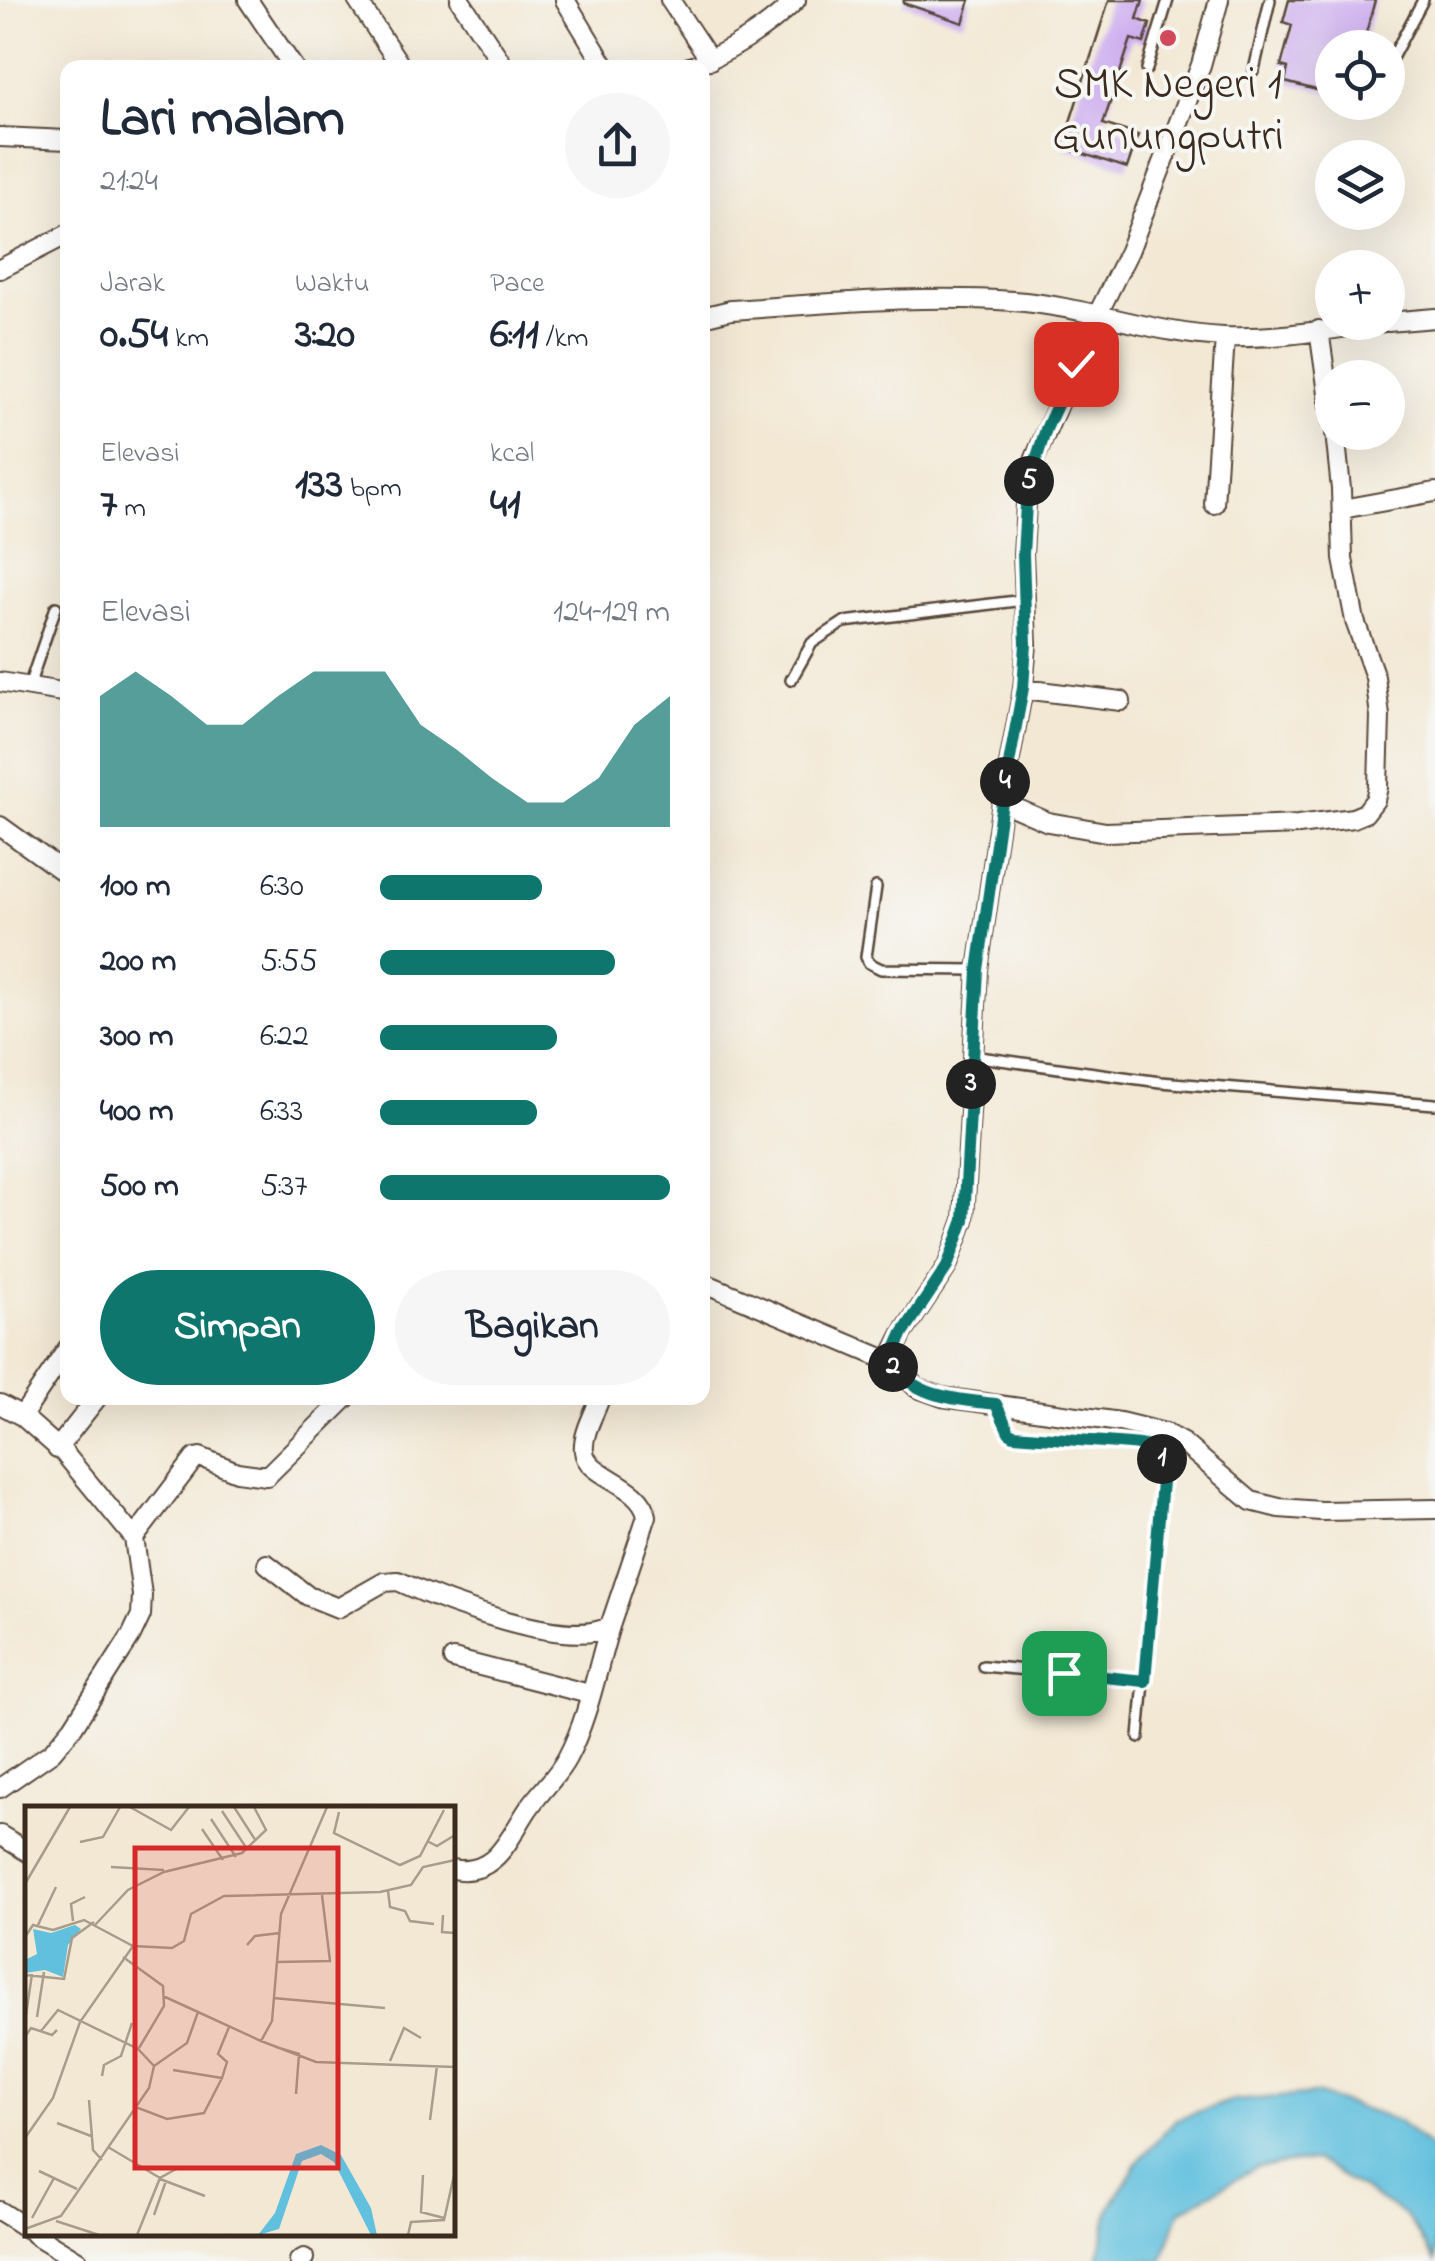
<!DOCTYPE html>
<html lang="id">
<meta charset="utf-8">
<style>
:root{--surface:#fff;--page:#f6f6f7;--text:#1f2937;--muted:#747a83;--accent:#0f766e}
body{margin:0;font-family:"Indie Flower",sans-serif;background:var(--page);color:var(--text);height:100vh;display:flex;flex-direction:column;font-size:38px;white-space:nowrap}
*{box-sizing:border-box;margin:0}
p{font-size:32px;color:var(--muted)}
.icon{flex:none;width:55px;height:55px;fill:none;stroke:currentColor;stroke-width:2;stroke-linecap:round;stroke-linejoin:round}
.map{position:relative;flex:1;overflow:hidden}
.sheet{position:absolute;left:60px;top:60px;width:650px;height:1345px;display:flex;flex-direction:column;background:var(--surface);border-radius:20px;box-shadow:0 10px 40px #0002}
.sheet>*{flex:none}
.fabs{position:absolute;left:1315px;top:30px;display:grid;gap:20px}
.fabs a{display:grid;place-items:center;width:90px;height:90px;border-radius:50%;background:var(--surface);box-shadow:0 10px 40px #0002;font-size:50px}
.pin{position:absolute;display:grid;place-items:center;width:85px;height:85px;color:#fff;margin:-42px;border-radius:20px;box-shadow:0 5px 15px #0006}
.km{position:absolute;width:50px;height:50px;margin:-25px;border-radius:50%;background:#222;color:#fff;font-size:28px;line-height:50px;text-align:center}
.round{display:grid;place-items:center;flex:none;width:105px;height:105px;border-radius:52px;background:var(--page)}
.head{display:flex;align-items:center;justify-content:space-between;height:170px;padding:0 40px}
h1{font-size:55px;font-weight:800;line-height:75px}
.stats{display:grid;grid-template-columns:repeat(3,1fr);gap:15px;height:170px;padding:10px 40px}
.stats div{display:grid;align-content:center}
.stats b{font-size:42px;font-weight:800}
.stats small{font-size:28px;font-weight:400}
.stats p{font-size:28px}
.chart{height:280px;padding:20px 40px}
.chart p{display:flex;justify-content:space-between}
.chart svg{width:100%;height:180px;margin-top:10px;fill:var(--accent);opacity:.7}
.button{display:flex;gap:20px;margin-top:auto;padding:20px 40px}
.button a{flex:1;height:115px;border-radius:60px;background:var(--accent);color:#fff;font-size:40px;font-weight:800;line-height:115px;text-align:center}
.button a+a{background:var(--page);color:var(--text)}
ul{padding:0 40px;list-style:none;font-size:32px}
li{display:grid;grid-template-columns:160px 120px 1fr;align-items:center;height:75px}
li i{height:25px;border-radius:12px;background:var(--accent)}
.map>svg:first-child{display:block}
.water{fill:#60c0de;stroke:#4e757e;stroke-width:2.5}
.building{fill:#caa8ef}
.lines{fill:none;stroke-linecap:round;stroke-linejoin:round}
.lane-casing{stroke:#574639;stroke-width:14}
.street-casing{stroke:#574639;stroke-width:22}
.lane{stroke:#fff;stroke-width:9}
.street{stroke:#fff;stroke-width:18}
.route-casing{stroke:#fff;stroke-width:20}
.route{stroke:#0f766e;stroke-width:12}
.poi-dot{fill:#d1495b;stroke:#f6f6f2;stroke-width:4}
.labels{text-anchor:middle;stroke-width:8;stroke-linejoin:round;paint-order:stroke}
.poi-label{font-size:45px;fill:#3b2a1e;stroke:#f6f6f2}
.inset-road{fill:none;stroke:#a99c8b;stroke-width:2.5}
.view{fill:#d62828;fill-opacity:0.15;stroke:#d62828;stroke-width:5}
.inset-edge{fill:none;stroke:#3b2a1e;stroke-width:5}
</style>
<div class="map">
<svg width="1435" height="2261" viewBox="0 0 1435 2261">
<rect width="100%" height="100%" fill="#f6f6f2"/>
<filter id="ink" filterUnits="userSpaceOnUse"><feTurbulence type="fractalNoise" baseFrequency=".01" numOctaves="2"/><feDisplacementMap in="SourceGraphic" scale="20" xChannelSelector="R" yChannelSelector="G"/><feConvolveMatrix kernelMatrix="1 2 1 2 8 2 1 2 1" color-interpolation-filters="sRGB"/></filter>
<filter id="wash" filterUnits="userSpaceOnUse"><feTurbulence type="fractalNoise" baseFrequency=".0048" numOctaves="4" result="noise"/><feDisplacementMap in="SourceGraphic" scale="40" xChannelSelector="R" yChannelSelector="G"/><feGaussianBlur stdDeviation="2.25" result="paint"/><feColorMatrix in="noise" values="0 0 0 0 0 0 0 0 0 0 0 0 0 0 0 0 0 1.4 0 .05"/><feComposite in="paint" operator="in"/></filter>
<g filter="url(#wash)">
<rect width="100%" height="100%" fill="#f3e8d4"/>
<path class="water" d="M1316,2094L1398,2121L1435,2152V2261L1406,2216L1315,2160L1257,2167L1180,2211L1162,2261H1098L1109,2210L1137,2163L1176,2119L1231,2101Z"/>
<g id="blocks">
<path class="building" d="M904,0H970L963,23L903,3Z
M1109,0H1143L1137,19L1150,24L1144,43L1131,39L1103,124L1138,135L1127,168L1062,147Z
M1289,0H1375L1362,48H1332V94L1285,82L1288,68L1281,66L1292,25L1283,22Z"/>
</g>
</g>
<g filter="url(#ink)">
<use href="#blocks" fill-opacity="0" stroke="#574639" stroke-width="2.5"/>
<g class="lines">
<defs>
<path id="lane" d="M1391,60L1423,0
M1147,69L1168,0
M1254,70L1270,0
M791,680L812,643L844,622L1024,600
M29,686L56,607
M876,887L866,957L869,963L881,969L977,970
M972,1056L1160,1082L1435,1104
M997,1406L1009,1431L1014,1435L1130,1444L1148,1446L1160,1454L1163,1470L1139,1737
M983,1666L1145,1681"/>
<path id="street" d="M248,0L294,68
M357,0L402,68
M460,0L505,68
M565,0L606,68
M670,0L710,60
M1219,0L1201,65L1129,251L1087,336L1033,463L1027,488L1023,554L1027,644L1023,689L1002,802L978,970L964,1220L947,1267L903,1333L889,1361L917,1388L942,1397L1120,1422L1165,1433L1183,1443L1251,1501L1279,1508L1321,1511L1435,1509
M687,68C726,55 767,29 796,0
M0,137L68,140
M0,269L68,234
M702,317L731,310C825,304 919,294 1013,301C1085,306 1153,334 1224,337C1277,339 1332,329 1384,322
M1388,322L1435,318
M1319,330L1332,421
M1214,504L1225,337
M1342,509L1435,492
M0,682L68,693
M1023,689L1121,701
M1002,802L1048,822L1106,832L1298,825L1353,818L1365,813L1375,800L1378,787L1380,716L1375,677L1355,621L1343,559L1341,489L1335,432
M0,826L68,875
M702,1282L889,1361
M0,1404L22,1416L64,1453L134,1538L142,1595L141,1615L131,1636L73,1727L52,1752L0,1788
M22,1416L68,1348
M57,1449L97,1398
M134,1538L195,1458L200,1457L237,1472L267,1476L346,1398
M267,1564L308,1596L338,1608L384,1582L398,1581C441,1601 569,1651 610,1626L647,1516C642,1483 586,1477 584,1451C582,1434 595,1413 600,1398
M453,1659L589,1694
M0,1835L28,1852
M452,1869C493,1877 507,1843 525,1814C537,1794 556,1779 567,1758C588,1719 597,1669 610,1626
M0,2211L28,2229
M34,2234L78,2261
M299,2261L304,2258"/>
</defs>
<use href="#lane" class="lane-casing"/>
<use href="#street" class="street-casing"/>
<use href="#lane" class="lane"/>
<use href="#street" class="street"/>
</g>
</g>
<g class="lines" filter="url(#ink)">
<defs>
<path id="route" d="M1064,1673L1145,1681L1163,1470L1160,1454L1148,1446L1130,1444L1014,1435L1009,1432L996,1404C955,1399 915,1398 890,1362L903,1333L947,1267L964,1220L978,970L1002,802L1023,688L1026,644L1023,554L1027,488L1046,429L1076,364"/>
</defs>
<use href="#route" class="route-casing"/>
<use href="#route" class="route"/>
</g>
<circle class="poi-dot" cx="1168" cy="38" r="10"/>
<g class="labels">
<g class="poi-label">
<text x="1168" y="97">SMK Negeri 1<tspan x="1168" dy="52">Gunungputri</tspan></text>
</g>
</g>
<g transform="translate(25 1806)">
<rect width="430" height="430" fill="#f3e8d4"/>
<path d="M50,119L56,123L43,139L38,171L20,164L0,167V154L12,148L8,123L26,127ZM296,339L316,349L346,402L352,429H346L309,356L296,348L277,355L254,423L233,429L250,407L271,348Z" fill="#60c0de"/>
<path class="inset-road" d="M105,1L146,24L164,1M209,1L231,35M302,1L256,108L247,215L236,235L291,256L430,261M197,5L222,43M314,6L309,27L375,59L395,50L419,4M186,13L211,51M177,23L198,54M402,35L412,40L430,29M55,36L78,31L95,1M86,61L139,64M0,78L45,1M363,85L365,101L380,105L385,115L409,118M418,109L417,126L430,127M48,115L46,98L60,91M13,119L31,81M70,119L103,84L139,66L217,47L241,24L229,1M0,131L8,119L28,124L59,114L108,140L147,142L159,135L166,108L199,90L355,86L386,79L398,61L430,54M222,139L230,130L255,127M98,151L138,180L139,200L114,242M252,156L305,155L297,89M0,169L39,173L47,132L69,116M248,192L360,202M173,206L236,235M1,209L7,168M12,211L19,166M16,225L33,204L113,243L129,260M0,231L6,222L27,229L32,224M251,241L274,248L271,288M365,255L379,222L396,232M148,264L197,272L202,256L193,248L204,221M77,270L79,259L96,250L107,217M64,294L68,344L77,354M108,300L142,313L179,307L197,272M405,314L412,260M32,317L66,330M0,332L28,292L55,216L108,140M83,341L135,372M14,365L52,383M398,369L396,406L419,412M135,373L180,390M129,409L141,375M7,412L29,372M31,415L74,429M0,423L36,410L124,282L129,260L162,237L173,206L138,190M112,429L135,372L153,362M383,429L386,416L419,414L430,365"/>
<path class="view" d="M110,42H313V362H110Z"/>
<rect width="430" height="430" class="inset-edge"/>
</g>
</svg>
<div class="fabs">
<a><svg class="icon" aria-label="locate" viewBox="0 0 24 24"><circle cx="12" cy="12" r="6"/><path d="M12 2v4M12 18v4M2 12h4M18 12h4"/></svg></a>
<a><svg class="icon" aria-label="layers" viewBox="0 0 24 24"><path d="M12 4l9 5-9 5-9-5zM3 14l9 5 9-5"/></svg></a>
<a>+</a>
<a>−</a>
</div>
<div class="pin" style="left:1064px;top:1673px;background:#1e9e55"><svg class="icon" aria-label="arrive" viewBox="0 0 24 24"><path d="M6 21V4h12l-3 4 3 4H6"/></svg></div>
<div class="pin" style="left:1076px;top:364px;background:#d93025"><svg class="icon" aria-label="check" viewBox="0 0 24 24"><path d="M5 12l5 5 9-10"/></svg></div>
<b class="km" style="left:1162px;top:1459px">1</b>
<b class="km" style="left:893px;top:1367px">2</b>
<b class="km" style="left:971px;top:1084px">3</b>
<b class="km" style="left:1005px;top:782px">4</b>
<b class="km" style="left:1029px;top:481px">5</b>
<section class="sheet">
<div class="head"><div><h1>Lari malam</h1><p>21:24</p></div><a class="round"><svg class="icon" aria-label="share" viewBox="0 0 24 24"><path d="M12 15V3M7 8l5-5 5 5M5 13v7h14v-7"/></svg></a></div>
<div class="stats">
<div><p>Jarak</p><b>0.54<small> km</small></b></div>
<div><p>Waktu</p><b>3:20</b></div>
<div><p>Pace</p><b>6:11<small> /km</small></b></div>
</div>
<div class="stats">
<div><p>Elevasi</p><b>7<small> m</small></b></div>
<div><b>133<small> bpm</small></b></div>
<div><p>kcal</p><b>41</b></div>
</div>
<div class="chart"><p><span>Elevasi</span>124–129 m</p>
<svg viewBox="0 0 160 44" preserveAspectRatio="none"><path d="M0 44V12L10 6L20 12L30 19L40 19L50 12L60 6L70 6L80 6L90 19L100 25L110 32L120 38L130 38L140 32L150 19L160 12V44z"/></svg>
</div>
<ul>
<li><b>100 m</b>6:30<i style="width:56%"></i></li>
<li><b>200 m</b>5:55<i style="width:81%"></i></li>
<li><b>300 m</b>6:22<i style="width:61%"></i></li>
<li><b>400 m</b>6:33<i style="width:54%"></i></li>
<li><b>500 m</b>5:37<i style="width:100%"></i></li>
</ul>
<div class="button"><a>Simpan</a><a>Bagikan</a></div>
</section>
</div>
